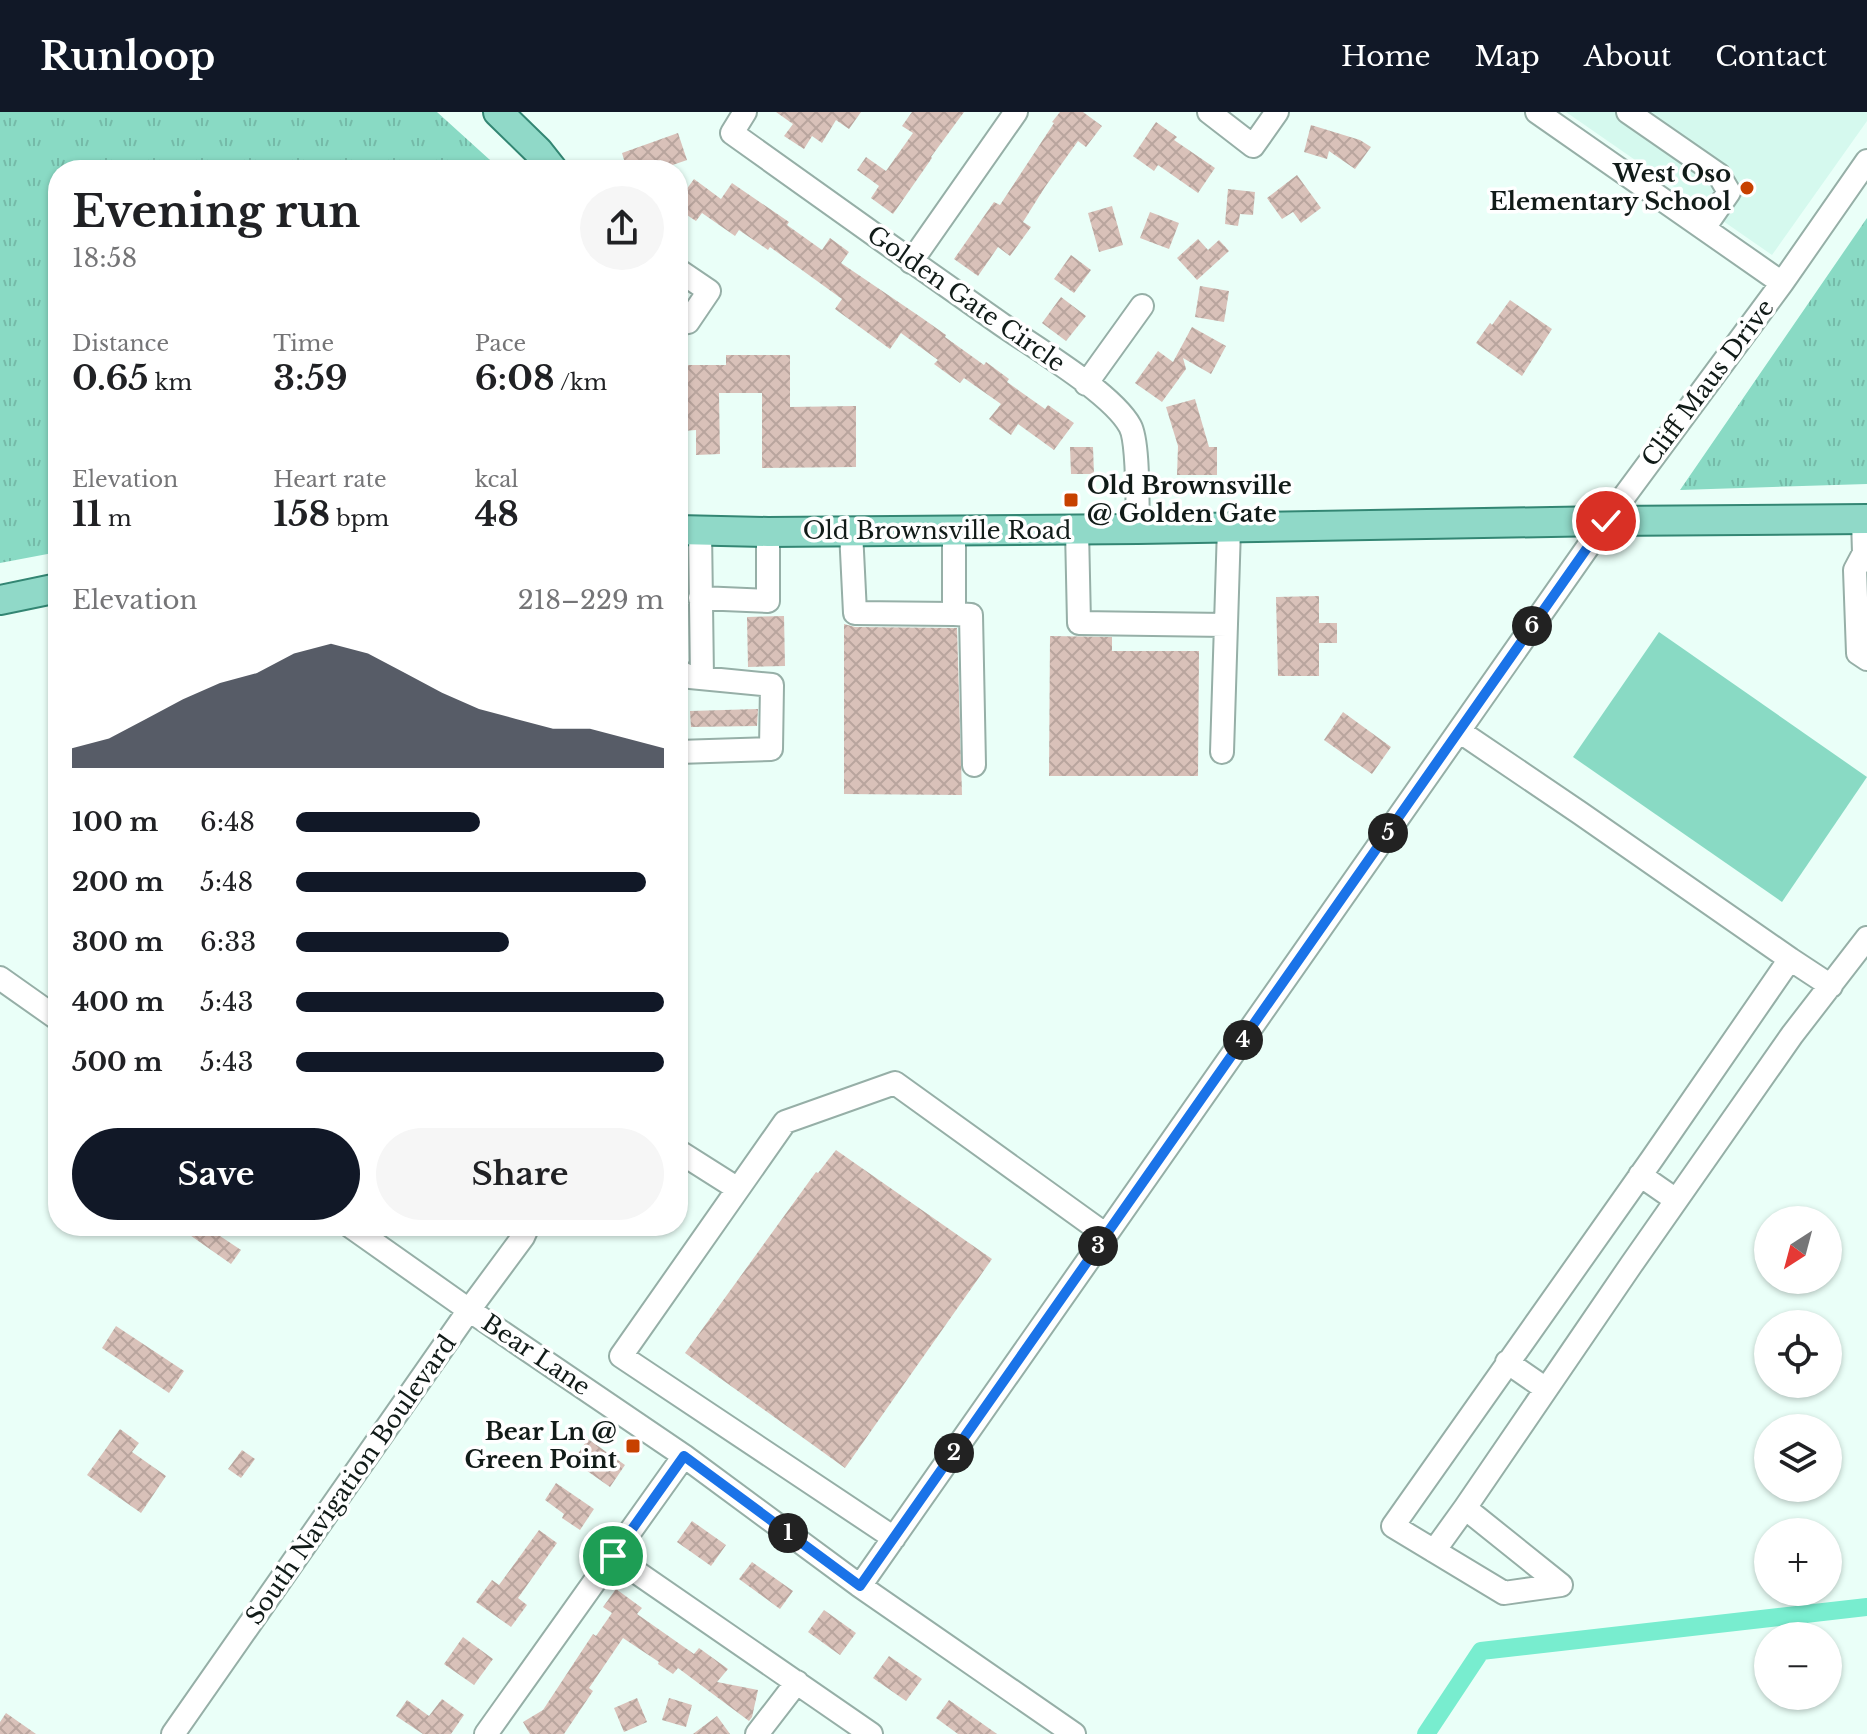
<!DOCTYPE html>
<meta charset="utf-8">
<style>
:root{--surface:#fff;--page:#f6f6f6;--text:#202124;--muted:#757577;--accent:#111827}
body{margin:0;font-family:"Libre Baskerville",serif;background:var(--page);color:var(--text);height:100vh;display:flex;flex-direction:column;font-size:30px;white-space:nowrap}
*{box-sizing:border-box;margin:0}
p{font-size:26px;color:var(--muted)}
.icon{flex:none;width:44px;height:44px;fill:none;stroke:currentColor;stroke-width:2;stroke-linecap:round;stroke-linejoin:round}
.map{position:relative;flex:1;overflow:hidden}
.drawer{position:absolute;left:48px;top:48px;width:640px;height:1076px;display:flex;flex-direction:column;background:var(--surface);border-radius:32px;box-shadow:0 2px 6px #0004}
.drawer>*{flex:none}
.needle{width:52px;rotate:216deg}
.buttons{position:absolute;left:1754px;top:1094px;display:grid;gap:16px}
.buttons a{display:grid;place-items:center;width:88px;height:88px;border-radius:50%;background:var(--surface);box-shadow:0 2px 6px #0004;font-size:40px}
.pin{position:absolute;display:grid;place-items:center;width:68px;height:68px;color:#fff;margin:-34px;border:4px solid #fff;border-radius:50%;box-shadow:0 2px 8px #0007}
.km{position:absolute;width:40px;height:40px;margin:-20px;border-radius:50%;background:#222;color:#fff;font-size:22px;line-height:40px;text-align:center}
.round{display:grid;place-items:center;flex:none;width:84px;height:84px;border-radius:42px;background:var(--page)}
.summary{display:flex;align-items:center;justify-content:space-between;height:136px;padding:0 24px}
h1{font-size:44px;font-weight:700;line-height:60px}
.figures{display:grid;grid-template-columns:repeat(3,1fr);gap:12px;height:136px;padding:8px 24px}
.figures div{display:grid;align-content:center}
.figures b{font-size:34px;font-weight:700}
.figures small{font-size:22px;font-weight:400}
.figures p{font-size:22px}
.chart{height:224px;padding:16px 24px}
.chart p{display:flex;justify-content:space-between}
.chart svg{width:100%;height:144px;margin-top:8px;fill:var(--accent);opacity:.7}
.action{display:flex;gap:16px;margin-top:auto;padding:16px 24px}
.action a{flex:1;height:92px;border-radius:48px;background:var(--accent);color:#fff;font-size:32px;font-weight:700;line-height:92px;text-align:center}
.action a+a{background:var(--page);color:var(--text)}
ul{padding:0 24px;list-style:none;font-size:26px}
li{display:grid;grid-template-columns:128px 96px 1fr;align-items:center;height:60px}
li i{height:20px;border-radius:10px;background:var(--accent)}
header{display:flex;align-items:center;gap:48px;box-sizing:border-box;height:112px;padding:0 40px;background:var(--accent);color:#fff}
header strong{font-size:38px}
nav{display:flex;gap:44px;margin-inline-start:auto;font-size:28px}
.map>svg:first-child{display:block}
.built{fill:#d5f9ee}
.grass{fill:url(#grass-tufts)}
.green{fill:#89dac4}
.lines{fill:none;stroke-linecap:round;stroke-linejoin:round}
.canal{stroke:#78edcf;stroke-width:18}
.building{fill:url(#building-cross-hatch)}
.minor-casing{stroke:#96afa7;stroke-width:26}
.major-casing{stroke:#338673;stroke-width:32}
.minor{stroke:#fff;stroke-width:22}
.major{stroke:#90d9c8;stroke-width:28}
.route-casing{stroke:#fff;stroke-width:16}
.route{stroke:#1a73e8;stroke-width:10}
.poi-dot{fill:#c74100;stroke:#fff;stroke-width:3}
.labels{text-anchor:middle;stroke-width:7;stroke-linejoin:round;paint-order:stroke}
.poi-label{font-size:24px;font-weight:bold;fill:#111b18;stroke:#fff;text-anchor:end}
.street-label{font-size:24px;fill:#111b18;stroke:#fff}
</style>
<header>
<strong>Runloop</strong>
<nav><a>Home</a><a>Map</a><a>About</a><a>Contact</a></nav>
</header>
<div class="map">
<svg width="1867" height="1622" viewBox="0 0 1867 1622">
<defs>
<pattern id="grass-tufts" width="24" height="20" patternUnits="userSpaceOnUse" patternTransform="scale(2)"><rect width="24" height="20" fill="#89dac4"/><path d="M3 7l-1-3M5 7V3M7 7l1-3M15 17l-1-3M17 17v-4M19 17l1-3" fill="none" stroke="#75baa8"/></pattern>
<pattern id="building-cross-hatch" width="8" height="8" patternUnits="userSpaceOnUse" patternTransform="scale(2)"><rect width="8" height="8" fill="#d9c1b9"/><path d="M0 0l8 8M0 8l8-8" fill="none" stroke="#b9a59e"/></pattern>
</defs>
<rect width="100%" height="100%" fill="#eafff8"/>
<path class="built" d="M1566,0H1867V9L1772,143Z"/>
<path class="grass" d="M0,0H437L501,58H58V440L0,451Z
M1867,106V372L1680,378Z"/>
<path class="green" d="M1659,520L1867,665L1782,790L1573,645Z"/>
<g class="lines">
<path class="canal" d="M1426,1622L1481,1539L1867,1495"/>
</g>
<path class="building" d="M776,0H861L849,17L836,8L822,31L812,24L804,37L784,24L793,12Z
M912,0H964L931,45L932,46L893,102L871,86L879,74L857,58L866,45L886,59L913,21L902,14Z
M1060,0H1083L1102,14L1086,35L1078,29L1045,75L1023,110L1031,115L1010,144L998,135L978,164L954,147L994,90L1000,93L1054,11L1052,10Z
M1156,10L1177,25L1174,28L1215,56L1198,81L1158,53L1154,59L1133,44Z
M1311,13L1360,28L1371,35L1355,57L1329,39L1327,47L1304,40Z
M678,21L687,48L664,56L661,48L627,58L622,41Z
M1297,63L1321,96L1301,111L1293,100L1282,107L1267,86Z
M694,67L721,87L732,71L789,110L787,113L822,138L830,126L849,140L841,151L922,206L946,223L945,225L984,253L986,250L1009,267L1007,270L1045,297L1048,293L1074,311L1054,338L1018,312L1011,323L989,307L1001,292L964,266L960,271L934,252L938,248L901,221L890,237L835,197L842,187L770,135L768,138L739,118L735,124L702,101L696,109L678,97V89Z
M1228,77L1255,80L1253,103L1240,102L1238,114L1225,112Z
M1112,94L1123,133L1099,140L1088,101Z
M1150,100L1179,111L1169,137L1140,126Z
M1198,127L1208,138L1219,128L1229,139L1197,168L1177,146Z
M1071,143L1091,158L1074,181L1054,167Z
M1200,174L1229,179L1224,210L1195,205Z
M1061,185L1086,204L1066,229L1042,211Z
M1510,188L1552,217L1522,264L1476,231L1490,211L1492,213Z
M1192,215L1226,234L1211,262L1183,246L1186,257L1162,290L1135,271L1158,239L1173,250Z
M726,243H790V295L856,294V355L762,356V281H719L720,342L696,343V318L683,319L684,253H726Z
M1195,287L1209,335H1217V363H1177L1178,334L1166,295Z
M1070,335H1093L1094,362H1071Z
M1319,484V511H1337V531H1319V564H1278L1276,485Z
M784,504L785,554L748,555L747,505Z
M844,512L855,515L957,516L962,683L844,682Z
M1050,524L1112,525V539H1199L1198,664H1049Z
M758,597L757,614L691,615L690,599Z
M1343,600L1391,635L1372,662L1324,628Z
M836,1038L992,1147L845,1356L685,1241L816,1060L818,1061Z
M177,1114H218L214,1120L241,1138L231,1152Z
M116,1214L184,1259L169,1281L102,1236Z
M120,1317L139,1331L132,1340L166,1364L141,1401L87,1363Z
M588,1327L625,1353L610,1375L573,1349Z
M242,1338L255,1347L241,1366L228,1357Z
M556,1371L594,1397L580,1418L562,1406L564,1402L545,1388Z
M692,1409L726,1433L711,1454L677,1430Z
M539,1418L557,1431L518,1486L527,1493L511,1515L476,1490L492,1468L499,1473Z
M752,1450L793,1479L780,1497L739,1467Z
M616,1477L642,1496L637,1502L694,1542L699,1536L728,1557L717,1570L758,1578L752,1605L749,1609L678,1556L673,1562L658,1552L659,1550L623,1526L589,1576L593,1579L564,1622H530L523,1610L543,1598L593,1522L596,1524L612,1501L603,1495Z
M824,1498L856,1521L840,1543L808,1520Z
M463,1525L493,1547L474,1573L444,1552Z
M889,1544L922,1567L906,1589L873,1566Z
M637,1586L647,1610L624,1620L614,1596Z
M669,1586L692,1593L686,1615L662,1608Z
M442,1587L464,1603L451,1622H423L396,1604L407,1588L429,1604Z
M949,1588L997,1622H958L936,1606Z
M6,1601L36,1622H0V1610Z
M717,1604L730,1622H693Z"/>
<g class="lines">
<defs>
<path id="minor" d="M745,0L732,21C821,85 911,149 1001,212C1034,235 1112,281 1130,314C1139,330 1137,395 1138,417
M1209,0L1253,34L1277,0
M1537,0L1782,171
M1628,0L1719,63L1729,80L1704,116
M911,150L1016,0
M678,158L709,179L688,210L678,212
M1086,272L1142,194
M1863,407L1864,441L1855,458L1858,541L1867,547
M700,418L702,566
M1077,418L1079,511L1226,513
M851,419L855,501L954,502V418
M700,486L768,489V420
M954,502L971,503L974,653
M678,559L690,565L772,573L771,637L678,640
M1459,619L1580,701L1790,847L1652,1047L1393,1414L1504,1481L1561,1473L1465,1396L1631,1153L1792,923L1867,826
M1222,640L1229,416
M1790,847L1831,874
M0,866L58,907
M678,1039L738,1077
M1640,1063L1676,1088
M350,1114L469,1198L684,1344L860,1474L1074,1622
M1507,1250L1546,1277
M894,1426L621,1244L785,1010L895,971L1106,1123
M1434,1439L1465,1396
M613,1444L871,1622
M860,1474L1606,409L1782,171L1867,49
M173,1622L469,1198L523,1125L528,1114
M486,1622L684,1344
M757,1622L797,1570"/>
<path id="major" d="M498,0L538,39L553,58
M678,418L768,420L1138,417L1606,409L1867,407
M0,488L58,476"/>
</defs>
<use href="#minor" class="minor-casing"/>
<use href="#major" class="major-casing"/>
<use href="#minor" class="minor"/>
<use href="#major" class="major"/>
</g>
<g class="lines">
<defs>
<path id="route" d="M613,1444L684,1344L860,1474L1606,409"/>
</defs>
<use href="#route" class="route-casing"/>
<use href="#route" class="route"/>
</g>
<g class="poi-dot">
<circle cx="1747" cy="76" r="8"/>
<rect x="1063" y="380" width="16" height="16" rx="4"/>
<rect x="625" y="1326" width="16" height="16" rx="4"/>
</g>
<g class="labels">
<g class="poi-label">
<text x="1731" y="70">West Oso<tspan x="1731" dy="28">Elementary School</tspan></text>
<text x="1087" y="382" text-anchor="start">Old Brownsville<tspan x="1087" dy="28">@ Golden Gate</tspan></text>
<text x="617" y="1328">Bear Ln @<tspan x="617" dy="28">Green Point</tspan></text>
</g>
<g class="street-label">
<text transform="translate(966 187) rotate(35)" y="8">Golden Gate Circle</text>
<text transform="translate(1708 271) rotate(-53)" y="8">Cliff Maus Drive</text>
<text x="937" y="427">Old Brownsville Road</text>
<text transform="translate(536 1243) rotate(34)" y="8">Bear Lane</text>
<text transform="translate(351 1368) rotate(-55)" y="8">South Navigation Boulevard</text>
</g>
</g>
</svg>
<div class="buttons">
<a><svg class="needle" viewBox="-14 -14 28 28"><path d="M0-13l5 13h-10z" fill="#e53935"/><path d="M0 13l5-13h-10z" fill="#757577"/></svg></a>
<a><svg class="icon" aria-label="locate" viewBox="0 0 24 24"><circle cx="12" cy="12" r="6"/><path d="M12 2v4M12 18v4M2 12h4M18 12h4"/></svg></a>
<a><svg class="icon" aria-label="layers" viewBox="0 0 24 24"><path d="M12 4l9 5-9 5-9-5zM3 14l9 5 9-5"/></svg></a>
<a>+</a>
<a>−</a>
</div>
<div class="pin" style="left:613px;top:1444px;background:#1e9e55"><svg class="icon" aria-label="arrive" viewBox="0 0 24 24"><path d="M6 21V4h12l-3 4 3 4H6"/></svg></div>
<div class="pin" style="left:1606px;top:409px;background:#d93025"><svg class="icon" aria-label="check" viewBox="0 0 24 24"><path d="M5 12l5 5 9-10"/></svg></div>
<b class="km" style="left:788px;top:1421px">1</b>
<b class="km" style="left:954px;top:1341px">2</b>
<b class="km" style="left:1098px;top:1134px">3</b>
<b class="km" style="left:1243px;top:928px">4</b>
<b class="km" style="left:1388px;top:721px">5</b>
<b class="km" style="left:1532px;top:514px">6</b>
<section class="drawer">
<div class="summary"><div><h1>Evening run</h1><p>18:58</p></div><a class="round"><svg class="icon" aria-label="share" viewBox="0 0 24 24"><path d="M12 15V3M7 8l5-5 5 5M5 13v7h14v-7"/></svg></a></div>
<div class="figures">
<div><p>Distance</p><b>0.65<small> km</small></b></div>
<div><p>Time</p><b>3:59</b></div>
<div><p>Pace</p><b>6:08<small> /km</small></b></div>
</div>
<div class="figures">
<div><p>Elevation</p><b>11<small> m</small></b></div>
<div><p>Heart rate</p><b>158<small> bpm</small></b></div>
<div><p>kcal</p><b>48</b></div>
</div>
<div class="chart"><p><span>Elevation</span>218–229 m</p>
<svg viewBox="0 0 160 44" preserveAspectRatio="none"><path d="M0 44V38L10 35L20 29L30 23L40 18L50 15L60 9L70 6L80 9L90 15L100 21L110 26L120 29L130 32L140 32L150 35L160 38V44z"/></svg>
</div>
<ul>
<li><b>100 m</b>6:48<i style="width:50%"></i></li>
<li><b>200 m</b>5:48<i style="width:95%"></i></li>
<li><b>300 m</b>6:33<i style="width:58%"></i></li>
<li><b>400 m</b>5:43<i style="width:100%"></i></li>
<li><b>500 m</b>5:43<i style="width:100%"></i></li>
</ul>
<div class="action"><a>Save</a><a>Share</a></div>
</section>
</div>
